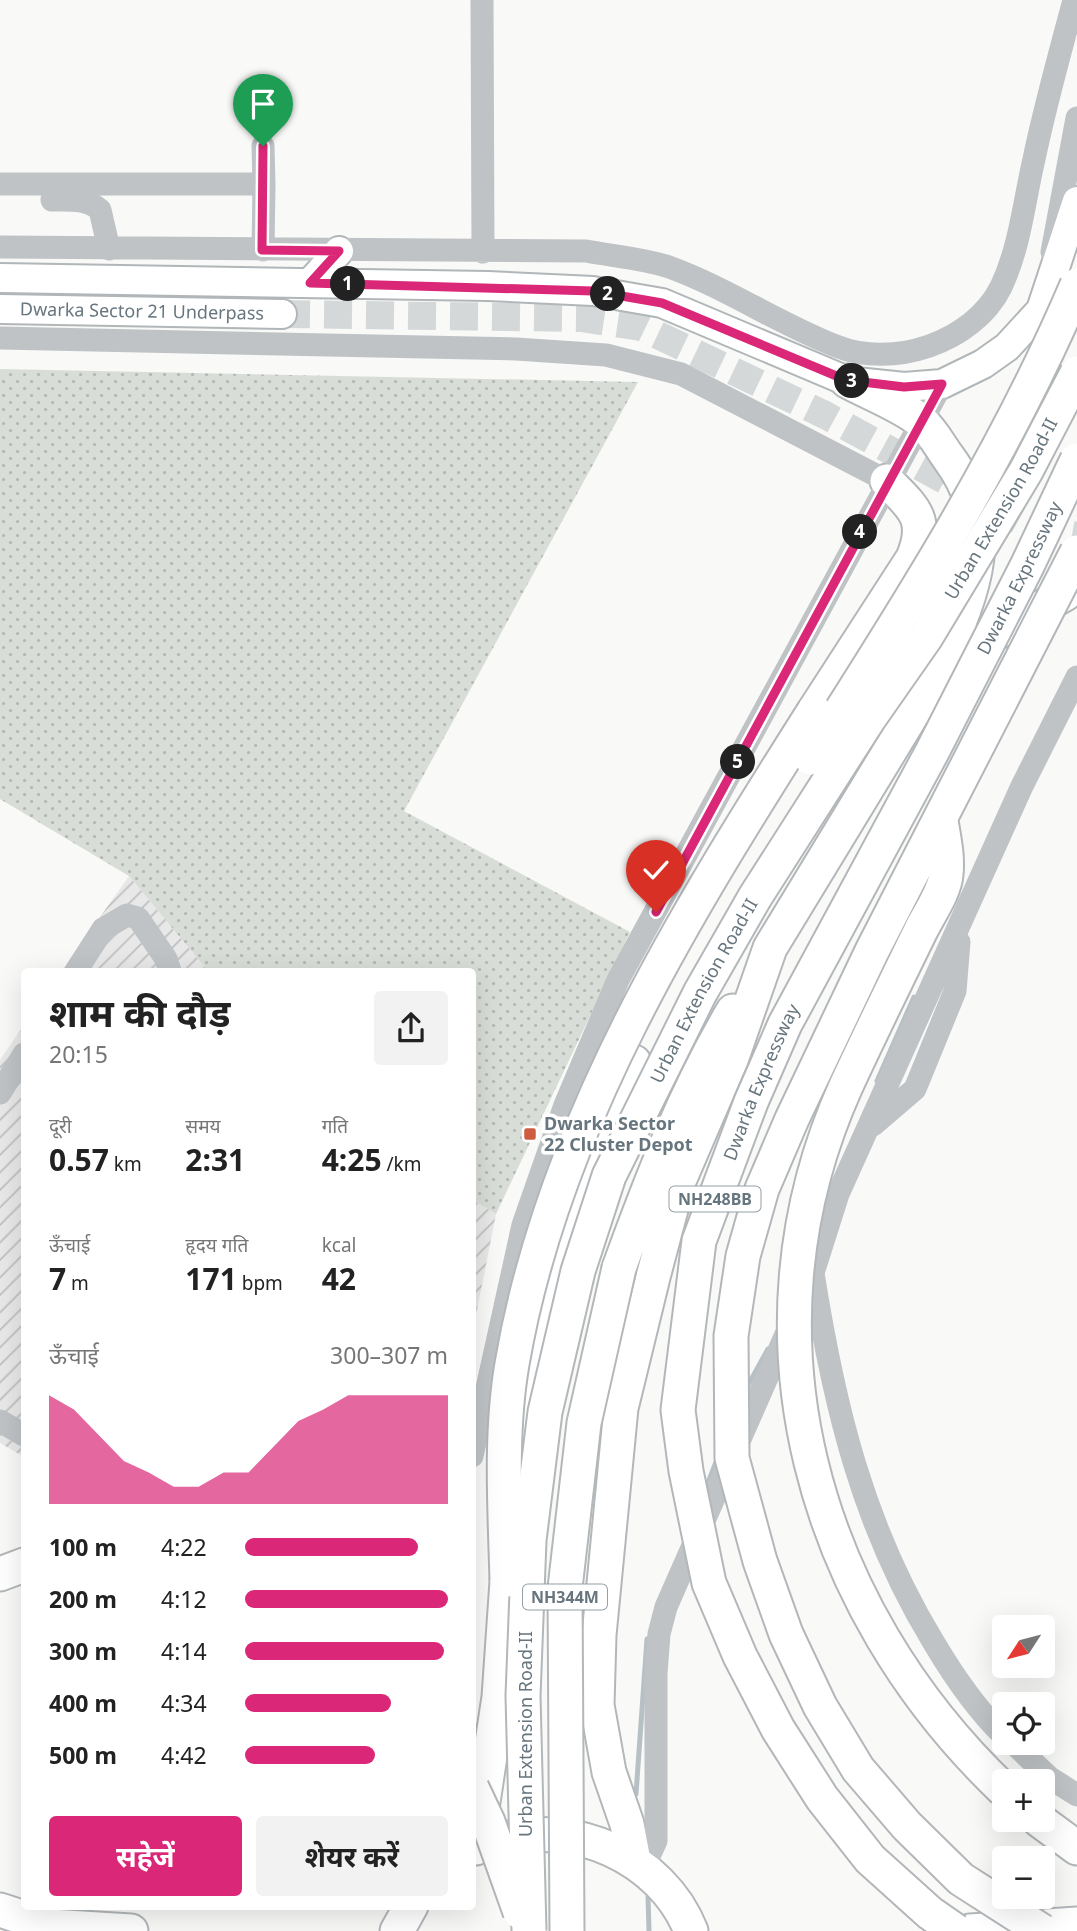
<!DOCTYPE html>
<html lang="hi">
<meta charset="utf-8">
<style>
:root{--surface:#fff;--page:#f2f2f2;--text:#222;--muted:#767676;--accent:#db2777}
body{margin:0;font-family:"Noto Sans","Noto Sans Devanagari",sans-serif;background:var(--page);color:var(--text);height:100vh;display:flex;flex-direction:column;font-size:26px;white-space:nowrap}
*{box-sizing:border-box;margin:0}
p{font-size:23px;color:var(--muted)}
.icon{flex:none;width:38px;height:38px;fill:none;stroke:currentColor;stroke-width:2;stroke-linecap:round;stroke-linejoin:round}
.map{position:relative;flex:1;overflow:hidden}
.side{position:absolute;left:21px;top:968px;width:455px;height:942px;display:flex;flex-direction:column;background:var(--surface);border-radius:7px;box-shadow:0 7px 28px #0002}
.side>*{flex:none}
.needle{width:46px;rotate:234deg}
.fabs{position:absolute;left:992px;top:1615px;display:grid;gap:14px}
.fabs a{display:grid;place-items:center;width:63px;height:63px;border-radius:7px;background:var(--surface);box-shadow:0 7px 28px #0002;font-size:35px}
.pin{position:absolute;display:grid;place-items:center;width:60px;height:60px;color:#fff;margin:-72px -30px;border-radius:50% 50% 50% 0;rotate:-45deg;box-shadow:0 0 7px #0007}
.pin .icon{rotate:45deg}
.km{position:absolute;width:35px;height:35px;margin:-18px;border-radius:50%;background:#222;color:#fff;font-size:19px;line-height:35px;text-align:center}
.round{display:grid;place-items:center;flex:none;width:74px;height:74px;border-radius:7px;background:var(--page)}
.overview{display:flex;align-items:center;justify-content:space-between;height:119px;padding:0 28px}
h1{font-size:38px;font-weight:700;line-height:52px}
.figures{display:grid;grid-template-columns:repeat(3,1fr);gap:10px;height:119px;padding:7px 28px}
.figures div{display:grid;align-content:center}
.figures b{font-size:30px;font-weight:700}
.figures small{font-size:19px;font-weight:400}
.figures p{font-size:19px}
.chart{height:196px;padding:14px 28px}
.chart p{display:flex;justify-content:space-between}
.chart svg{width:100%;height:126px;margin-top:7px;fill:var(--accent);opacity:.7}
.cta{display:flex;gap:14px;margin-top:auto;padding:14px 28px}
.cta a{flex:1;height:80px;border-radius:7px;background:var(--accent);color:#fff;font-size:28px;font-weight:700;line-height:80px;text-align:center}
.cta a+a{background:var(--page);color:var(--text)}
ul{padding:0 28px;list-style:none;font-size:23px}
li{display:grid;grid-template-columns:112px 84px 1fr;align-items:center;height:52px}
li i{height:18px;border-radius:9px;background:var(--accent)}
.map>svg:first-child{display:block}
.industrial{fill:url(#industrial-furrows)}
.grass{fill:url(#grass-dots)}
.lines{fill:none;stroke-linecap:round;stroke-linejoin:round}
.stream{stroke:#b7c1c5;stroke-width:5}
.major-tunnel{stroke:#d4d8d9;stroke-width:28;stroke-dasharray:28 14;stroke-linecap:butt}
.major-casing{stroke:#b1b6b9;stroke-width:32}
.highway-casing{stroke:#b3b7b9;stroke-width:37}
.minor{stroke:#bfc3c6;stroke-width:23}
.major{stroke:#fff;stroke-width:28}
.highway{stroke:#fff;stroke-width:33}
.highway-bridge-casing{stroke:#b3b7b9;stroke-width:37;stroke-linecap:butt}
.highway-bridge{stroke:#fff;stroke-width:33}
.route-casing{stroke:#fff;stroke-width:14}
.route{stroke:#db2777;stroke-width:9}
.poi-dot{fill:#cf5b41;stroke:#fff;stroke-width:2.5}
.labels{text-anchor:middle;stroke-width:7;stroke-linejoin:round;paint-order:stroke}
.shield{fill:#fff;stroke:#959fa5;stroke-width:2}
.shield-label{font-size:16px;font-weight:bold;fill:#67767e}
.street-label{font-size:18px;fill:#67767e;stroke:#fff}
.poi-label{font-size:18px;font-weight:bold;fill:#67767e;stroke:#fff;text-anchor:start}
</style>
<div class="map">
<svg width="1077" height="1931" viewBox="0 0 1077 1931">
<defs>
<pattern id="industrial-furrows" width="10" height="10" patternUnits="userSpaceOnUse" patternTransform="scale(1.75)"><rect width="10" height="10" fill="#e7e8e7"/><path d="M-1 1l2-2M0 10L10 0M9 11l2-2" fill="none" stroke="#bfc1c0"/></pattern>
<pattern id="grass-dots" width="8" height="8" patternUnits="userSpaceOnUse" patternTransform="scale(1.75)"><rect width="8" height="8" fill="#d9ddd7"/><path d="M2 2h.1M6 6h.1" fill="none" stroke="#b4b8b4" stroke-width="1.8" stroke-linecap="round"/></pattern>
</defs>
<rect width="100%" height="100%" fill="#f9f9f7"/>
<path class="industrial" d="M129,876L208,971H62Z
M24,1025V1457L0,1443V1060Z
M473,1200L496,1214L473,1330Z"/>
<path class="grass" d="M0,369L638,382L404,811L630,932L496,1214L473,1200L472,971H208L129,876L0,799Z"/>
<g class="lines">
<path class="stream" d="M877,1081L914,997
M746,1389L768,1349
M704,1493L718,1457
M636,1794L647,1639
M648,1896L649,1931"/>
<path class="major-tunnel" d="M282,314L581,318L641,327L825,415L1033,528L1077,536"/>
<defs>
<g id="major">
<path d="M0,278L488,286L593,291L662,303L847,381L904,387L942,384L983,364L1007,347L1041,310L1077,201"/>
<path d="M310,283L339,251"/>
<path id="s1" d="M0,309L282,314"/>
</g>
<path id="highway" d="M847,381C869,393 903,406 922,422C932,431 940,446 948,457C1004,533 970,598 937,674
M814,711L913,558C929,519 914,508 887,481
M619,1268C651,1180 685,1092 733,1011
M514,1480L551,1285L578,1195L634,1062
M0,1574L24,1565
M1039,1820L1077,1848
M498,1841C572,1818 662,1857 691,1931
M476,1848L499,1697L509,1552
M634,1861L627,1824L609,1772L597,1705L599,1635L621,1408L653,1277L678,1183L731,1060L770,948L936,675L975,645L1065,594
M0,1910L49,1926L131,1931
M397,1931L411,1906
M970,1931L1077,1924"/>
</defs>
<use href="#major" class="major-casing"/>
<use href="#highway" class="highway-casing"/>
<path class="minor" d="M482,0L483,252
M263,146L264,184
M0,184H264L263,250
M52,200C68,200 87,198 100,210L109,249
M0,247L586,251C612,256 643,258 669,267C727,288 779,324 836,346C892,369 973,343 1001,287C1020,247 1024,202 1034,159C1045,106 1060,53 1074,0
M1052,252L1077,118
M0,338L516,349L606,355L681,374L887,481
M76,971L103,929L127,915L138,918L166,959L170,971
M0,1093L24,1054
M873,1125L915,1089L955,991L959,942
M813,1273C834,1406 863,1527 934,1643C953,1675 977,1710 1004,1736
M0,1421L24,1435
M472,1456L523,1225L565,1105L618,980L942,384
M1013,1743L1050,1778L1077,1795
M643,1869L656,1841V1673L659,1634L666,1607L813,1273L838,1194L1022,786L1077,677"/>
<use href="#major" class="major"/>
<use href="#highway" class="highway"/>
<defs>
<g id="highway-bridge">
<path d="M811,758C909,605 1006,452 1077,285"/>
<path d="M941,821C944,839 948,857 946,874C945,892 928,915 920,932C895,983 870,1034 846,1086C734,1334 812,1607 1004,1790"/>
<path d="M507,1580C505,1510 500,1433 512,1364C553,1124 686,913 814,711"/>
<path d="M472,1788L488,1822L520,1912"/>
<path id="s2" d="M529,1931L523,1696L529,1540L545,1412L578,1271L609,1176L700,993L755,897L868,720L926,637L1026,471L1077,373"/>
<path d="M567,1931L565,1588L584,1423L619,1268"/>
<path id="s3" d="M956,1931L930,1913L870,1859L822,1798L778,1729L740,1656L709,1583L686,1471L678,1410L699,1241L751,1102L785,1024L932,752L1027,566L1077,460"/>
<path d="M1042,1931L961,1879L907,1826L858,1769L820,1706L786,1634L760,1561L732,1458L731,1336L743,1256L762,1189L792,1119L872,951L1077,552"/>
</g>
</defs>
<use href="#highway-bridge" class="highway-bridge-casing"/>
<use href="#highway-bridge" class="highway-bridge"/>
</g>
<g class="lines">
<defs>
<path id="route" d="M263,146L262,250L339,251L310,283L593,291L662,303L846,380L904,387L942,384L656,912"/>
</defs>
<use href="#route" class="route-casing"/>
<use href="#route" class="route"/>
</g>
<rect class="poi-dot" x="523" y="1127" width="14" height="14" rx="3.5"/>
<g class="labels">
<g class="shield">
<rect x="669.5" y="1186.5" width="91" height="25" rx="5"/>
<rect x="523" y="1584.5" width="84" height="25" rx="5"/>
</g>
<g class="shield-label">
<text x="715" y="1205">NH248BB</text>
<text x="565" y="1603">NH344M</text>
</g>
<g class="street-label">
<text dy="6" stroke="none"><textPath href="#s1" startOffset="142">Dwarka Sector 21 Underpass</textPath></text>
<text dy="6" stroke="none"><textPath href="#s2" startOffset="1540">Urban Extension Road-II</textPath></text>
<text dy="6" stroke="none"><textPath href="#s3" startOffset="1517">Dwarka Expressway</textPath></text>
<text dy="6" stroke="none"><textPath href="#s2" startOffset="973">Urban Extension Road-II</textPath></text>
<text dy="6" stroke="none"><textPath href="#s3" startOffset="950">Dwarka Expressway</textPath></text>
<text transform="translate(526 1734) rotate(-90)" y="6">Urban Extension Road-II</text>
</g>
<g class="poi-label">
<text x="544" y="1130">Dwarka Sector<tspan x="544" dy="21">22 Cluster Depot</tspan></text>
</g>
</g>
</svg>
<div class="fabs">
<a><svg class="needle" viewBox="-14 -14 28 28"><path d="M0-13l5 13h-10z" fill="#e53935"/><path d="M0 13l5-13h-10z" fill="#767676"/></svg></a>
<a><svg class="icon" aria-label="locate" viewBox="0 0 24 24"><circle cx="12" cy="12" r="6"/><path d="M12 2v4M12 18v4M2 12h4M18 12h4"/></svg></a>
<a>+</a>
<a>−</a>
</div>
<div class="pin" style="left:263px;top:146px;background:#1e9e55"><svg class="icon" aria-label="arrive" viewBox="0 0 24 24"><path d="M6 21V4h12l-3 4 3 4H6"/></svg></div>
<div class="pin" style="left:656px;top:912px;background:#d93025"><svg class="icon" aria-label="check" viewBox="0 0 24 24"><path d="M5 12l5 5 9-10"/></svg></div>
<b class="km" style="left:348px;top:284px">1</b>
<b class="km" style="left:608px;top:294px">2</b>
<b class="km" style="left:852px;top:381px">3</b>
<b class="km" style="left:860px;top:532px">4</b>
<b class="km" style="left:738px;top:762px">5</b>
<section class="side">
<div class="overview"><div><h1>शाम की दौड़</h1><p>20:15</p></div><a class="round"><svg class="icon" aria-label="share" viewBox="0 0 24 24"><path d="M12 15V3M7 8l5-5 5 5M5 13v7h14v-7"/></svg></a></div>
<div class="figures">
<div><p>दूरी</p><b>0.57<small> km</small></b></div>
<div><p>समय</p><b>2:31</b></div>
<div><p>गति</p><b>4:25<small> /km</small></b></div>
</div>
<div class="figures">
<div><p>ऊँचाई</p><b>7<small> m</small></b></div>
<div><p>हृदय गति</p><b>171<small> bpm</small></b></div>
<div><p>kcal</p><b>42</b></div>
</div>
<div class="chart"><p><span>ऊँचाई</span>300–307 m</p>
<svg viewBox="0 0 160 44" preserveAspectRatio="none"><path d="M0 44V6L10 11L20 20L30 29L40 33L50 38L60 38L70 33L80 33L90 24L100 15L110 11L120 6L130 6L140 6L150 6L160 6V44z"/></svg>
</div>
<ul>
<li><b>100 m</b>4:22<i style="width:85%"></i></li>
<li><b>200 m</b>4:12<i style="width:100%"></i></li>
<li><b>300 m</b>4:14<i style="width:98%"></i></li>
<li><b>400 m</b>4:34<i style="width:72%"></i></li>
<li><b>500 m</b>4:42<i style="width:64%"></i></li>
</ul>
<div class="cta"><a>सहेजें</a><a>शेयर करें</a></div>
</section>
</div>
